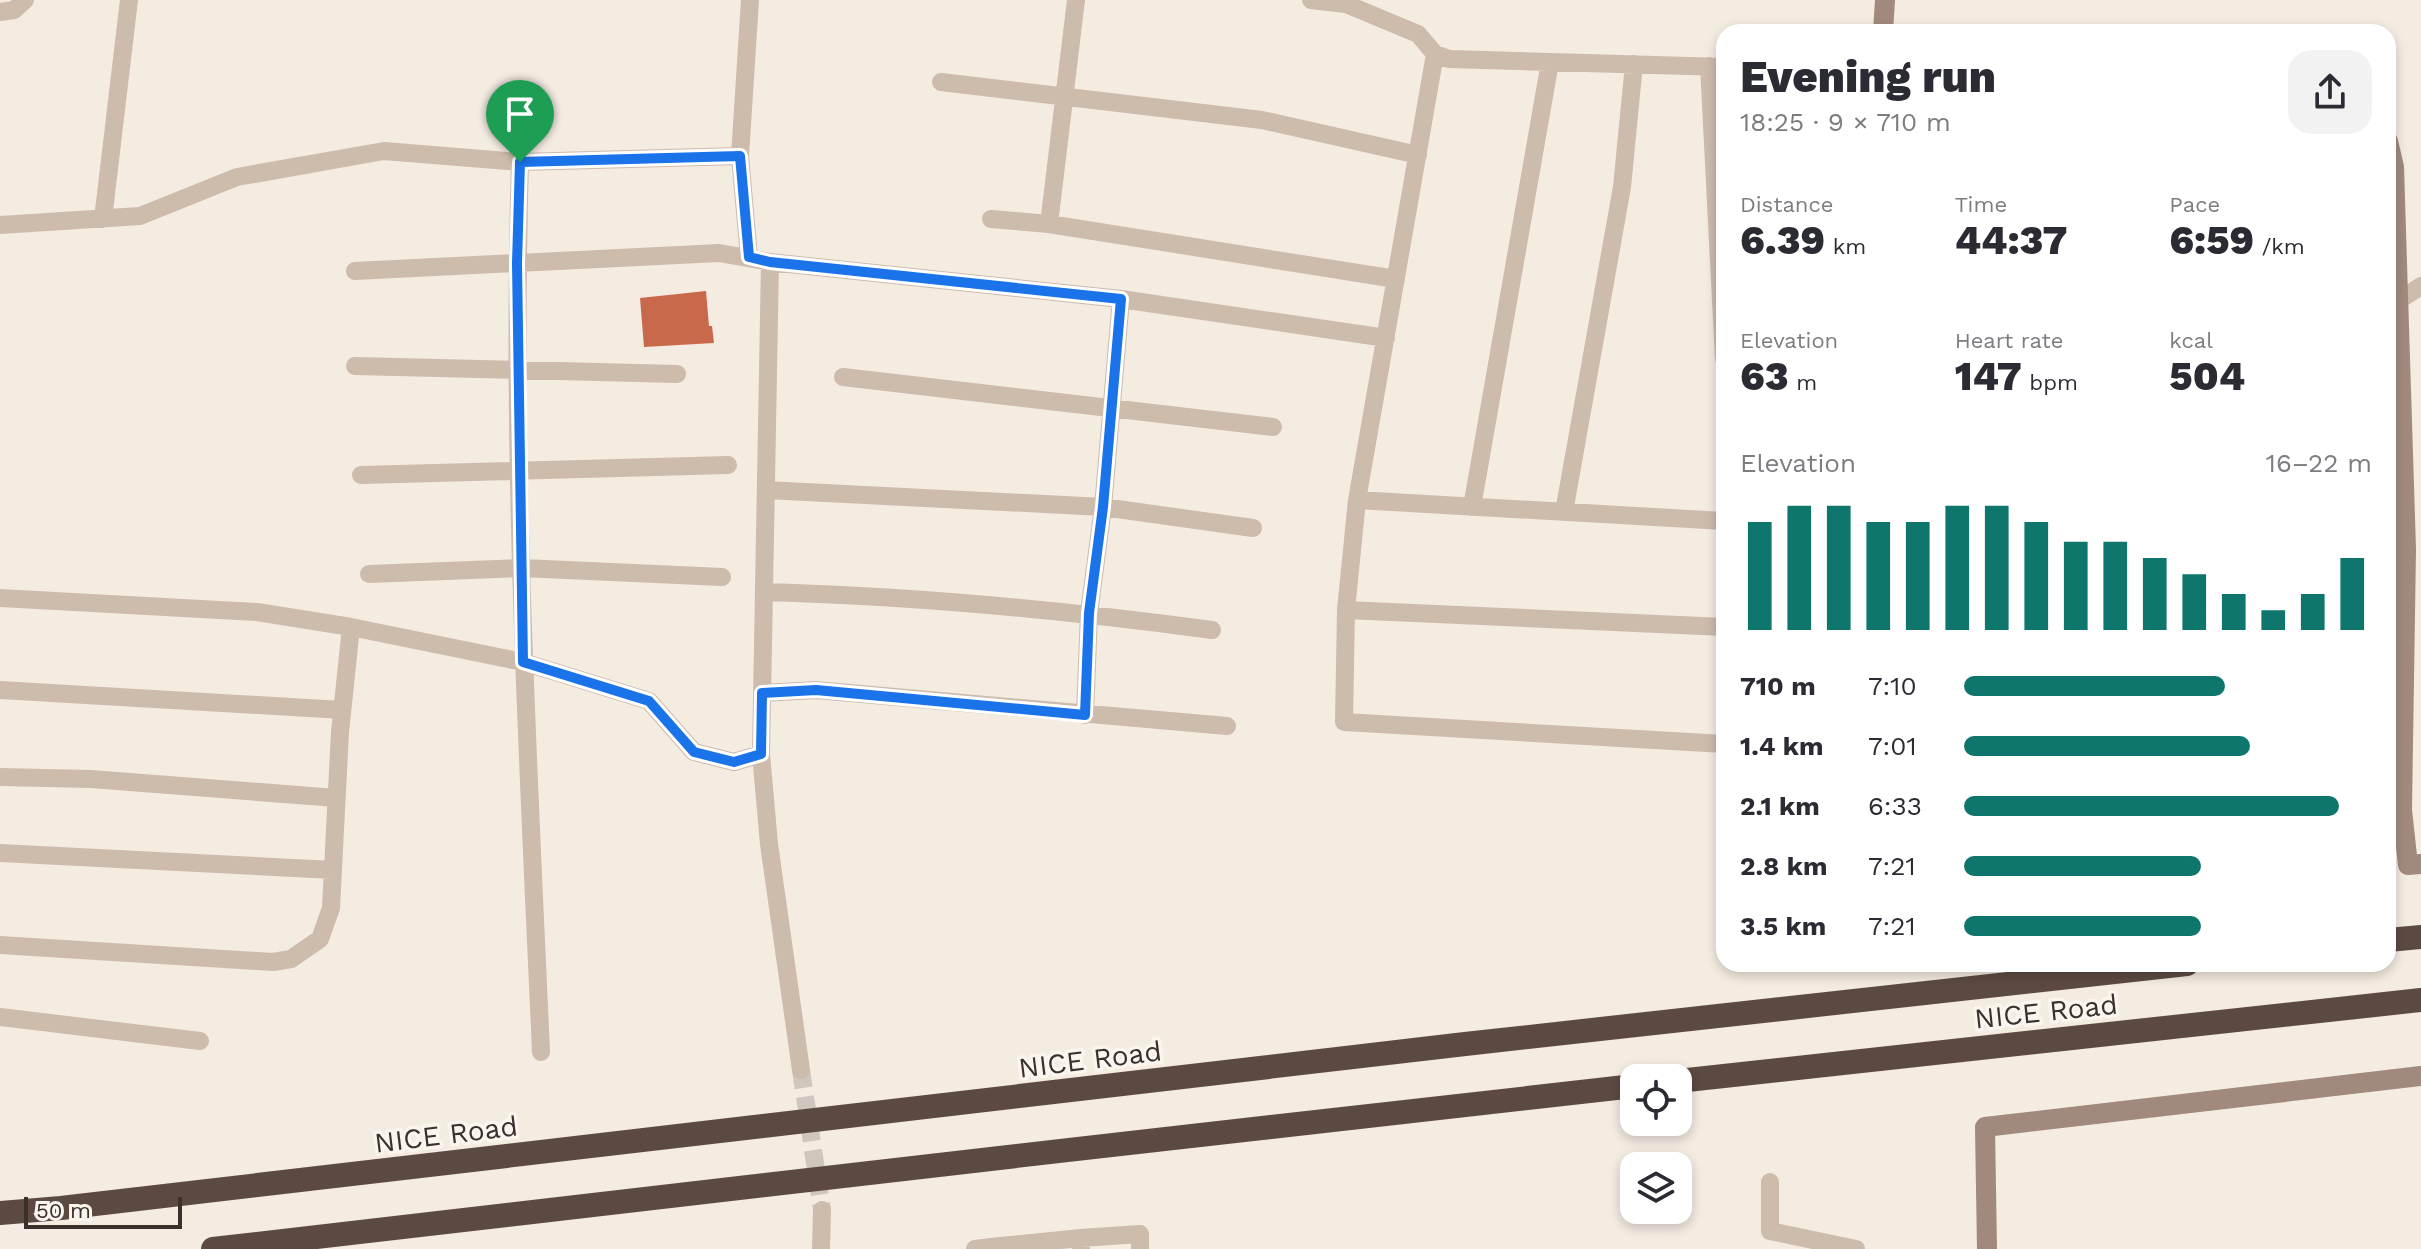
<!DOCTYPE html>
<meta charset="utf-8">
<style>
:root{--surface:#fff;--page:#f2f2f3;--text:#2b2b33;--muted:#7c7c81;--accent:#0f766e}
body{margin:0;font-family:"Work Sans",sans-serif;background:var(--page);color:var(--text);height:100vh;display:flex;flex-direction:column;font-size:30px;white-space:nowrap}
*{box-sizing:border-box;margin:0}
p{font-size:26px;color:var(--muted)}
.icon{flex:none;width:44px;height:44px;fill:none;stroke:currentColor;stroke-width:2;stroke-linecap:round;stroke-linejoin:round}
.map{position:relative;flex:1;overflow:hidden}
.side{position:absolute;left:1716px;top:24px;width:680px;height:948px;display:flex;flex-direction:column;background:var(--surface);border-radius:24px;box-shadow:0 4px 12px #0003}
.side>*{flex:none}
.tools{position:absolute;left:1620px;top:1064px;display:grid;gap:16px}
.tools a{display:grid;place-items:center;width:72px;height:72px;border-radius:16px;background:var(--surface);box-shadow:0 4px 12px #0003;font-size:40px}
.scale{position:absolute;left:24px;bottom:20px;width:158px;box-sizing:border-box;padding-left:8px;border:4px solid #3b302b;border-top:0;font-size:22px;line-height:28px;white-space:nowrap;color:#3b302b;-webkit-text-stroke:6px #fbf5ee;paint-order:stroke}
.pin{position:absolute;display:grid;place-items:center;width:68px;height:68px;color:#fff;margin:-82px -34px;border-radius:50% 50% 50% 0;rotate:-45deg;box-shadow:0 0 8px #0007}
.pin .icon{rotate:45deg}
.round{display:grid;place-items:center;flex:none;width:84px;height:84px;border-radius:24px;background:var(--page)}
.overview{display:flex;align-items:center;justify-content:space-between;height:136px;padding:0 24px}
h1{font-size:44px;font-weight:800;line-height:60px}
.stats{display:grid;grid-template-columns:repeat(3,1fr);gap:12px;height:136px;padding:8px 24px}
.stats div{display:grid;align-content:center}
.stats b{font-size:40px;font-weight:800}
.stats small{font-size:22px;font-weight:400}
.stats p{font-size:22px}
.chart{height:224px;padding:16px 24px}
.chart p{display:flex;justify-content:space-between}
.chart svg{width:100%;height:144px;margin-top:8px;stroke:var(--accent);stroke-width:6}
ul{padding:0 24px;list-style:none;font-size:26px}
li{display:grid;grid-template-columns:128px 96px 1fr;align-items:center;height:60px}
li i{height:20px;border-radius:10px;background:var(--accent)}
.map>svg:first-child{display:block}
.building{fill:#c8694b}
.lines{fill:none;stroke-linecap:round;stroke-linejoin:round}
.street-tunnel{stroke:#cfc6bd;stroke-width:18;stroke-dasharray:18 9;stroke-linecap:butt}
.street{stroke:#cdbbac;stroke-width:18}
.secondary{stroke:#a18a7d;stroke-width:20}
.highway{stroke:#5c4a42;stroke-width:24}
.route-casing{stroke:#fff;stroke-width:16}
.route{stroke:#1a73e8;stroke-width:10}
.labels{text-anchor:middle;stroke-width:7;stroke-linejoin:round;paint-order:stroke}
.street-label{font-size:28px;fill:#3b302b;stroke:#fbf5ee}
</style>
<div class="map">
<svg width="2421" height="1249" viewBox="0 0 2421 1249">
<rect width="100%" height="100%" fill="#f4ebe1"/>
<path class="building" d="M706,291L709,326H712L714,343L644,347L640,298Z"/>
<g class="lines">
<path class="street-tunnel" d="M801,1070L822,1210"/>
<path class="street" d="M1311,0L1346,4L1418,34L1435,54
M0,12L14,10L25,0
M1709,66L1724,359
M1724,67L1449,59L1435,54L1357,500L1346,610L1344,722L1724,744
M941,82L1262,120L1418,155
M520,162C511,459 528,756 541,1052
M103,219L129,0
M991,219L1049,224L1396,279
M1049,224L1076,0
M0,225L140,216L237,177L384,151L520,162L740,156
M749,257L740,156L750,0
M770,262L761,754L769,844L801,1070
M355,271L719,253L770,262L1121,299L1386,338
M2399,300L2421,286
M355,366L677,374
M843,377L1273,427
M361,475L728,465
M766,490L1103,507L1253,528
M1357,500L1724,521
M1472,507L1550,62
M1564,512L1622,187L1634,64
M369,574L522,568L722,577
M764,592C914,596 1063,610 1212,630
M0,598L257,612L351,627L523,662L649,701L694,752L734,762L761,754
M1346,610L1724,627
M0,690L342,710
M762,693L816,690L1227,726
M1085,715L1089,613L1103,507L1121,299
M0,777L91,779L336,798
M0,853L333,870
M0,945L273,962L291,959L320,939L331,908L340,732L351,627
M0,1017L200,1041
M1770,1182V1231L1856,1249
M821,1249L822,1210
M975,1249L1000,1246
M1000,1249V1246L1081,1238
M1081,1249V1238L1140,1234V1249"/>
<path class="secondary" d="M1883,32L1885,0
M2388,141L2394,167L2406,549L2402,810L2408,865L2421,864
M1987,1249L1985,1127L2421,1076"/>
<path class="highway" d="M2388,940L2421,937
M1678,1081L2421,1000
M0,1213L61,1208L1465,1044L2187,964
M213,1249C687,1195 1160,1138 1634,1086"/>
</g>
<g class="lines">
<defs>
<path id="route" d="M740,156L749,257L770,262L1121,299L1103,507L1089,613L1085,715L816,690L762,693L761,754L734,762L694,752L649,701L523,662L517,263L520,162Z"/>
</defs>
<use href="#route" class="route-casing"/>
<use href="#route" class="route"/>
</g>
<g class="labels">
<g class="street-label">
<text transform="translate(2046 1011) rotate(-6)" y="10">NICE Road</text>
<text transform="translate(1090 1059) rotate(-7)" y="10">NICE Road</text>
<text transform="translate(446 1134) rotate(-7)" y="10">NICE Road</text>
</g>
</g>
</svg>
<div class="tools">
<a><svg class="icon" aria-label="locate" viewBox="0 0 24 24"><circle cx="12" cy="12" r="6"/><path d="M12 2v4M12 18v4M2 12h4M18 12h4"/></svg></a>
<a><svg class="icon" aria-label="layers" viewBox="0 0 24 24"><path d="M12 4l9 5-9 5-9-5zM3 14l9 5 9-5"/></svg></a>
</div>
<div class="scale">50 m</div>
<div class="pin" style="left:520px;top:162px;background:#1e9e55"><svg class="icon" aria-label="arrive" viewBox="0 0 24 24"><path d="M6 21V4h12l-3 4 3 4H6"/></svg></div>
<section class="side">
<div class="overview"><div><h1>Evening run</h1><p>18:25 · 9 × 710 m</p></div><a class="round"><svg class="icon" aria-label="share" viewBox="0 0 24 24"><path d="M12 15V3M7 8l5-5 5 5M5 13v7h14v-7"/></svg></a></div>
<div class="stats">
<div><p>Distance</p><b>6.39<small> km</small></b></div>
<div><p>Time</p><b>44:37</b></div>
<div><p>Pace</p><b>6:59<small> /km</small></b></div>
</div>
<div class="stats">
<div><p>Elevation</p><b>63<small> m</small></b></div>
<div><p>Heart rate</p><b>147<small> bpm</small></b></div>
<div><p>kcal</p><b>504</b></div>
</div>
<div class="chart"><p><span>Elevation</span>16–22 m</p>
<svg viewBox="0 0 160 44" preserveAspectRatio="none"><path d="M5 44V11M15 44V6M25 44V6M35 44V11M45 44V11M55 44V6M65 44V6M75 44V11M85 44V17M95 44V17M105 44V22M115 44V27M125 44V33M135 44V38M145 44V33M155 44V22"/></svg>
</div>
<ul>
<li><b>710 m</b>7:10<i style="width:64%"></i></li>
<li><b>1.4 km</b>7:01<i style="width:70%"></i></li>
<li><b>2.1 km</b>6:33<i style="width:92%"></i></li>
<li><b>2.8 km</b>7:21<i style="width:58%"></i></li>
<li><b>3.5 km</b>7:21<i style="width:58%"></i></li>
</ul>
</section>
</div>
